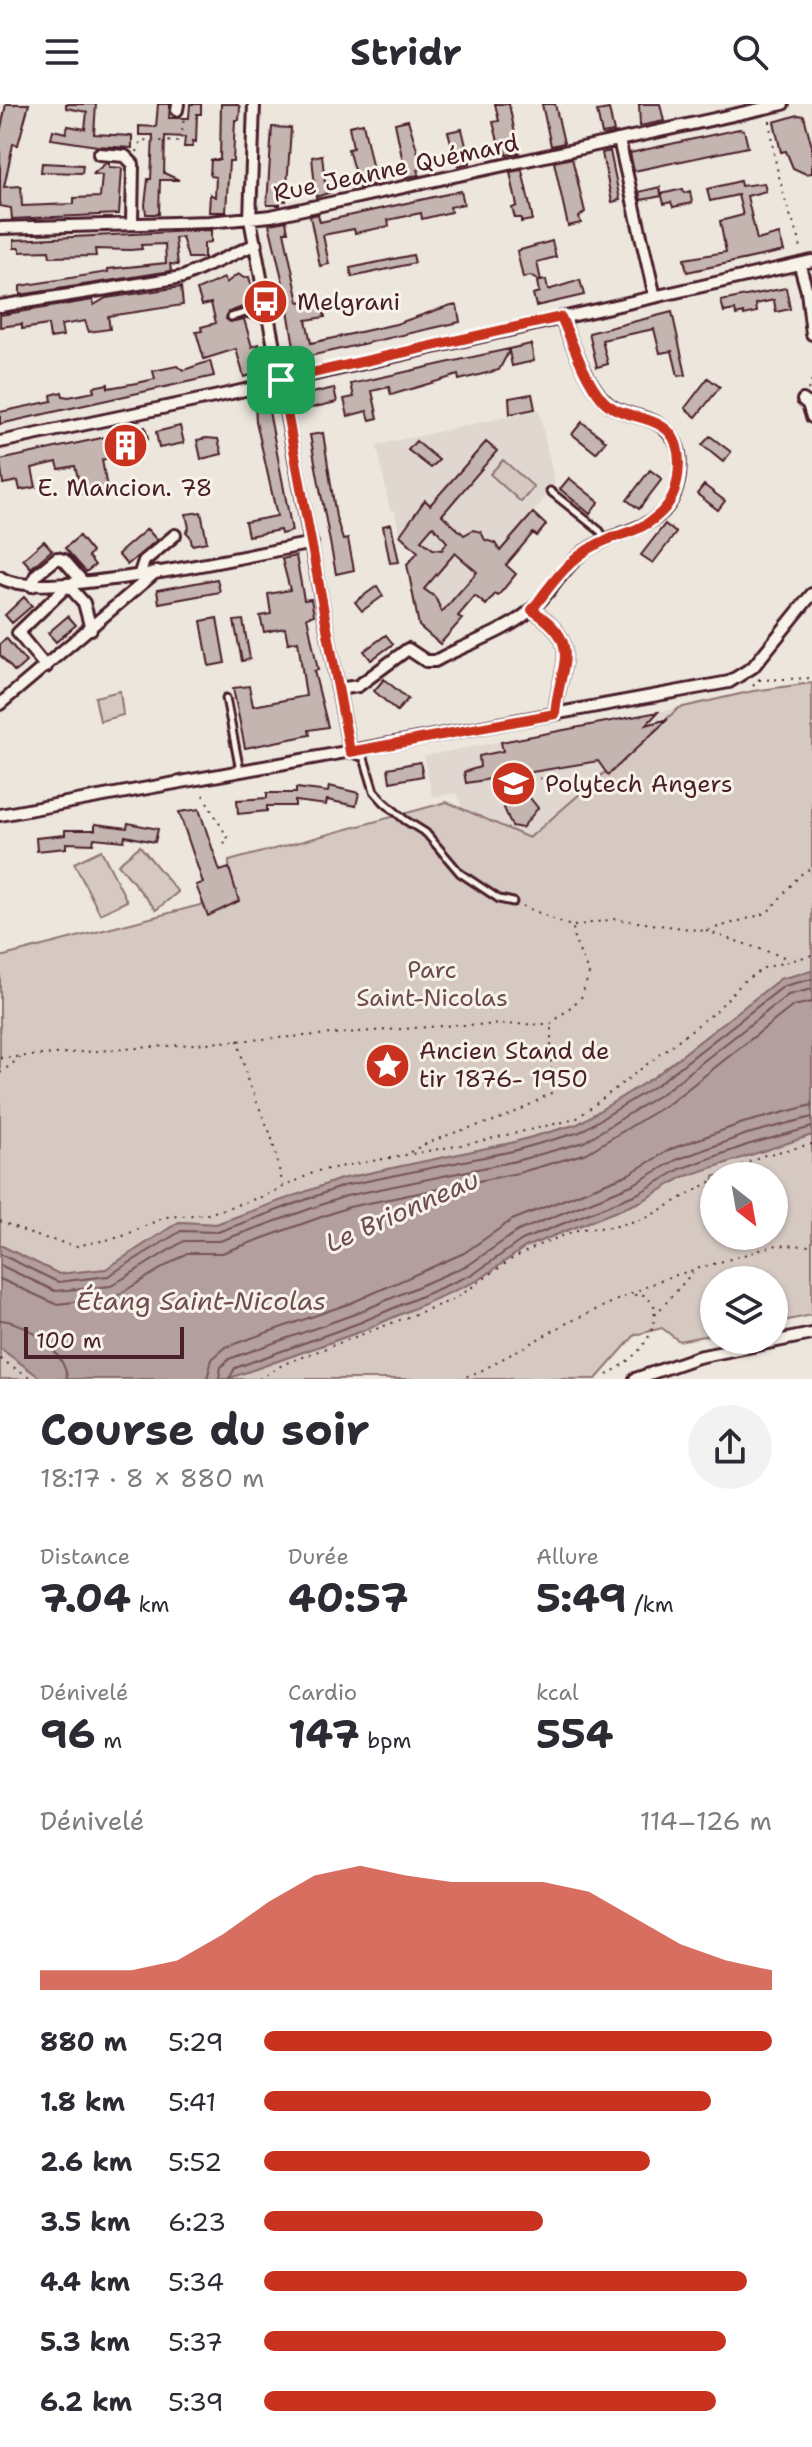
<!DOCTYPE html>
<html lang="fr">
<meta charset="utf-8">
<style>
:root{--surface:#fff;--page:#f2f2f3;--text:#2b2b33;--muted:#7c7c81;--accent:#c8321e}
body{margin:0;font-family:"Shantell Sans",sans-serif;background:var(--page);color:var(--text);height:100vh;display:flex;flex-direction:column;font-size:30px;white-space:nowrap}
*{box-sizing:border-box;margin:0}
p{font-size:26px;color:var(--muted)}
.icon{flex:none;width:44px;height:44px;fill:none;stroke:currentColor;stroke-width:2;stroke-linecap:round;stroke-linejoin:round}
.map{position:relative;height:1275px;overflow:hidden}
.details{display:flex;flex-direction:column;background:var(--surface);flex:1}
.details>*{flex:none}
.needle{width:52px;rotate:149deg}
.tools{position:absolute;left:700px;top:1058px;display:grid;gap:16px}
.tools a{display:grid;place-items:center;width:88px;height:88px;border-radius:50%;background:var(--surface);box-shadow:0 2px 6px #0004;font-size:40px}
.scale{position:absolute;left:24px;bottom:20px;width:160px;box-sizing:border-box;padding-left:8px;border:4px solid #4a1f2b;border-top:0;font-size:22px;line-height:28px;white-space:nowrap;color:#4a1f2b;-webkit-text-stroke:6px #f7f3e8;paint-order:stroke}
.pin{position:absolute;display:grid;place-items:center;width:68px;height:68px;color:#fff;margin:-34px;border-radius:16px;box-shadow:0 4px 12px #0006}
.round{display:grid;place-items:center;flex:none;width:84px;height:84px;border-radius:42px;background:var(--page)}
.summary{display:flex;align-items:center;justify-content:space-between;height:136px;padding:0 40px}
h1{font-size:44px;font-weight:700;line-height:60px}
.metrics{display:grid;grid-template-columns:repeat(3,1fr);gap:12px;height:136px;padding:8px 40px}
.metrics div{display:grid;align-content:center}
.metrics b{font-size:40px;font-weight:700}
.metrics small{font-size:22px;font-weight:400}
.metrics p{font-size:22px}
.chart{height:224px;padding:16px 40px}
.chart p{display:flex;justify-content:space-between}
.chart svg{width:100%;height:144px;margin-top:8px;fill:var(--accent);opacity:.7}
ul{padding:0 40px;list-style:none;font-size:26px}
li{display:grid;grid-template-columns:128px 96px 1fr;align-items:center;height:60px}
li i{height:20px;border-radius:10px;background:var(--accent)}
header{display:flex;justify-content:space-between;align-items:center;height:104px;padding:0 40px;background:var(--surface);font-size:36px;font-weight:700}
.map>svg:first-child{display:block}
.built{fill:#e0d7d0}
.green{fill:#d5c9c2;stroke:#907476;stroke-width:2;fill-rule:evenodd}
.water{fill:#b39f9d;stroke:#896c6f;stroke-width:2}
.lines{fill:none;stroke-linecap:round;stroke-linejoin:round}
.shore{stroke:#745259;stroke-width:2}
.building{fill:#c4b5b0;stroke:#4a1f2b;stroke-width:2;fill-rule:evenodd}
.lane-casing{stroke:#4a1f2b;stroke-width:11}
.street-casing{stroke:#4a1f2b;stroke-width:16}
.path{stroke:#4a1f2b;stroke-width:2;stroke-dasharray:2 6;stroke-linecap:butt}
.lane{stroke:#f7f3e8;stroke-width:5}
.street{stroke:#f7f3e8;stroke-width:10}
.route-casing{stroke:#fff;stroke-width:16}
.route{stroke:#c8321e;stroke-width:10}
.labels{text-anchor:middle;stroke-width:6;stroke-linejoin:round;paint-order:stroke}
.street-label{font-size:24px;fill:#4a1f2b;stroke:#f7f3e8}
.poi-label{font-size:24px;fill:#4a1f2b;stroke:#f7f3e8;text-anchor:start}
.park-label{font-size:24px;fill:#6d4a51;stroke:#f7f3e8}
.water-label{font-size:26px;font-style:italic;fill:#6f4c53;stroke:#f7f3e8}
</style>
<header><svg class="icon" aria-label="menu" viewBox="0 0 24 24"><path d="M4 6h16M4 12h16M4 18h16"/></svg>Stridr<svg class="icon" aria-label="search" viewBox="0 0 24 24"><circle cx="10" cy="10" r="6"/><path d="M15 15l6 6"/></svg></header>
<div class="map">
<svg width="812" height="1275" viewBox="0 0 812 1275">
<rect width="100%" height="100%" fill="#ece6dd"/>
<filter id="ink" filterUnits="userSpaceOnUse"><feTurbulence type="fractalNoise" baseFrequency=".0125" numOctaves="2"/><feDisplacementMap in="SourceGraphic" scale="16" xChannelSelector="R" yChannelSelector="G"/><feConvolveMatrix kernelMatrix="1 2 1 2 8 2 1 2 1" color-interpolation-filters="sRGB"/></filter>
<g filter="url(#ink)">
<path class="built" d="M539,306L555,381L533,409L546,421L537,432L533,430L506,461L516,470L498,492L495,491L486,501L475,493L459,512L462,515L440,540L418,521L407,460L418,448L400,431L395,406L390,407L377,341Z
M679,604L517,755L481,762L457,689L432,693L424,652Z"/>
<path class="green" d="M503,356L534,383L521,398L490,370Z
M812,579V867L780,875L654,973L578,1020L511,1039L341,1075L216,1120L179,1118L106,1165L59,1170L0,1141V853L231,793L229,757L447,698L529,734L679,604L753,587Z
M120,587L123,611L100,617L95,593Z
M140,742L178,788L156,806L118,760Z
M101,746L127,797L100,810L74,759Z
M812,1031V1211L774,1219V1176H714V1230L679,1237L662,1224L635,1231L596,1275H227L362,1227L479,1176L525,1143L642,1097L683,1073ZM714,1072H774V1132H714Z
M0,1244L39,1273L42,1275H0Z"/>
<path class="water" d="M812,867V1031L683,1073L642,1097L525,1143L479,1176L362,1227L227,1275H42L0,1244V1141L59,1170L106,1165L179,1118L216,1120L341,1075L511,1039L578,1020L654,973L780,875Z"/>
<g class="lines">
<path class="shore" d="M0,1150L58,1178L108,1172L181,1127L218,1128L343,1082L513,1047L580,1028L658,980L784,882L812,875
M0,1161L55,1187L111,1182L184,1137H220L346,1092L516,1057L584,1038L664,988L788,891L812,885
M0,1175L56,1200L113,1194L187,1149H222L349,1103L518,1069L587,1049L671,998L793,902L812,898
M0,1216C26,1217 66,1248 67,1275
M207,1275L212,1255L226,1243L351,1199L464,1149L512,1116L629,1070L671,1045L743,1019L812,1001
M219,1275L221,1263L229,1255L355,1210L470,1160L518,1127L634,1080L676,1056L747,1030L812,1013
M229,1275L235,1264L359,1219L475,1169L522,1136L639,1089L680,1065L750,1040L812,1023"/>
</g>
<path class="building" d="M6,0H29L18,41L13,40L4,83L21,82L22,102L74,100V94L100,93L102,71L93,70L106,59H109V63L122,64L119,110L12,115L11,104L0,102V29Z
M66,0H96L94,30L132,32V44L97,42L51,35L53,26L66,29L68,22L85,25L87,8L66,4Z
M158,0H170L169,14H189L190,0H201V10H197L196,38L193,37V43H184L185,33L165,32L164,69L179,76H160L159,110H146L145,101L148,75H151L153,31H139V22L156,23Z
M221,0H237L240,3L239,16H235L233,57H229L226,108H209L210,90L215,93L216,73L210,72L211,56H220Z
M495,0H509L519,49L506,51L504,40L499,41L493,18L499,17Z
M542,0H555L564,39L551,42Z
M639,0H660L664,17L640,22Z
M609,5L614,28L602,30L597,7Z
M798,11L804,12L812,43V69L806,70L793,64L786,47L781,48L774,18Z
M408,16L423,65L417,66L419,71L406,73L395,19Z
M363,19L376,80L359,84L348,45L353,44L349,22Z
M272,23L291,24L286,97L280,96V101H267Z
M462,25L470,59L458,62L448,28Z
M739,25L744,26L748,43L634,67L630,49Z
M610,47L620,96L612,98L602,49Z
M322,51L325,79L330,78L331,88L316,93L312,53Z
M572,54L585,108L579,113L581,119L568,122L554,58Z
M42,59L83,61L82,69L41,68Z
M522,66L532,111V116L521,118V114H515L512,104L517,102L510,68Z
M740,77L741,82L764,79L766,87L747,92L757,136L779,130L784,147L687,168L684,155L726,148L720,117L743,111L738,91L710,97L707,85Z
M660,83L661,90L683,85L684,89L690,87L692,99L673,103L671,98L664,100L662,92L641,96L639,88Z
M461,87L464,100L450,103L451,108L422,115L421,109L388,116L389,122L355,129L354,125L323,131L329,160L320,162L310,112L318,110L320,118Z
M286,117L288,128H284L299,198L320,194L325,213L306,216L311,239L396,220L451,201H457L460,218L301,254L295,249L285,187L269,120Z
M211,126V138L204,139V154H188L182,133L175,134L178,161L170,160L171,167L20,191V182L108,168V165L166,159L165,140L141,141L142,145L130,146L95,145L96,152L50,153L49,147L20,148V144H14V136Z
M552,137L556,153L537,158L541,177L546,176L548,186L580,176L584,191L536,202L533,190L539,188L537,178L539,177L530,172L523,174L517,147Z
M413,151L415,159L352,173L350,164Z
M238,170L244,174L249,173L256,198L229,208L226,215L230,218L244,215L252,243L259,240L264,254L256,257L260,268L244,273L236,245L204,255L196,228L202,227L201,223L216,219L211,199L202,201L197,186L224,174L226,179Z
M181,183L183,201L108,212L110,225L89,228L85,217L61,221L63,232L50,234L48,221L22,225V220L0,223V211L93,196L94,201L106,194Z
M786,184L790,205L776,208L774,196L756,200L757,208L744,211V209L736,211L735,206L724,208L721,197Z
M672,208L686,271L678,272L672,247L660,249L654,225L602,236L608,260L597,263L589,229Z
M531,240L534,257L512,262L509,247L499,266L459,276L458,271L391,291L389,283L372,287L378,314L370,316L367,307L348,312L344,295L354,293L351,280Z
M210,257L214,272L0,320V308L52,297L51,291L62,288L63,292L69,293L94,288L93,283L108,280V284L137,279L155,275L153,267L177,262L184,266Z
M708,274L720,283L696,313L685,304Z
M334,284L337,298L306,305L303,291Z
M532,290L535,305L510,310L509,294Z
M267,297L292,427L281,430L280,426L248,432L245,418L277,412L256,317L255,299Z
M582,318L606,337L596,349L572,330Z
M180,322L184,339L159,344L156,328Z
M145,323L148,335L134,338L136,345L102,356L107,384L82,390L75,362L59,365L57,358L32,364L36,383L20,386L18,377L3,380L0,356L115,331V334L132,331L131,326Z
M323,329L336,413L343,436L348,435L354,466L336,470L310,331Z
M710,332L731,348L723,358L702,341Z
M206,334L218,335L222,350L201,355L197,336Z
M416,337L439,356L431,364L408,346Z
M486,338L497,347L442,411L464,431L473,426L481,428L485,436L495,439L500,447L533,409L546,421L537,432L533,429L506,461L516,470L498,492L495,490L486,501L475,492L458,512L462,515L440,540L419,522L407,460L418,448L400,431L425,396L430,401ZM433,422L447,438L442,446L433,445L421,436ZM455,449L477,468L442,508L435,493L424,485Z
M650,366L662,375L639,405L627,396Z
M569,374L599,398L590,410L560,385Z
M704,381L725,397L718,406L697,390Z
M201,408L207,438L192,441L190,432L186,428L189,424L186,410Z
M391,420L399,458L390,459L383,422Z
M665,420L676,429L653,459L641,451Z
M147,425L157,436L127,461L118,450Z
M79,432L92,448L88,452L95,461L86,468L65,444Z
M44,437L52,446L31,464L23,455Z
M296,452L304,496L311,495L314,511L307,513L318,566L314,567L328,623L309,626L310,631L245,644L233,584L249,582L253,602L306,592L298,537L288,539L285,524L264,528L260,512L271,510L268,490L290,486L282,455Z
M217,475L220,488L159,499L157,486Z
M377,482L383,492L362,507L355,498Z
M24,493L32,502L12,519L5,511Z
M68,512L76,521L56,538L48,529Z
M217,514L225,559L209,562L201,517Z
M243,516L250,555L242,557L234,517Z
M386,531L393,540L371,556L364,547Z
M6,534L26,558L15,568L0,551V540Z
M384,575L408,595L397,607L374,587Z
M658,608L646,621L668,615L608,671L598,657L466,679L464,668L480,663L479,652L503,647L501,638Z
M420,658L423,672L390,678L388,664Z
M518,679L538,704L522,724L512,722L504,704L511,700Z
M329,682L359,689L356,702L327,696L326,701L295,697V702H267V707L238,710L237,696L267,694V689H296V684L328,688Z
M199,705L220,767L229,764L239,797L208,812L196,781L203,779L179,708Z
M128,719L158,725L155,738L125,732L124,737L94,734L93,740L66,739V744L37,747L36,734L65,731V726H95V720L127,724Z"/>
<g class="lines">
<defs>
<path id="lane" d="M231,213L245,209L269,215
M550,387L600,427L605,435
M226,594L240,667
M351,649L364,654L374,687L384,698L405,716L426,729L460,769L499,795L513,798"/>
<path id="street" d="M254,0L250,115L350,648
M177,6L178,0
M619,36L655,193
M99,50L125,52L133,60L132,119
M0,124L209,118L271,112L783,0
M800,162L807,187L812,230
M0,202L183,173L256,140
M803,296L808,300L812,313
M0,338L214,293L812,157
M140,469L144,457L175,431
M0,473C33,500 261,449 312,439
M32,482L36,471L57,454L64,456L83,478
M532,506C585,540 559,560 555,610
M46,563L18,529L68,481L84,499L91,525
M338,585L358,582L408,545L426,557H435C465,540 505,529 532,505C552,488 563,463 585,447C623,421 671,429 679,372C680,359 681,347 674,336C656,308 634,317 611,302C590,289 571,236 561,213
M0,600L157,467
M0,711L729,578L753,563L812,490
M635,1275L698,1253L812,1230"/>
</defs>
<use href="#lane" class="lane-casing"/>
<use href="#street" class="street-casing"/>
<path class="path" d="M770,17C771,45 780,78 788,105C793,120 800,131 801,147
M137,48L141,36L181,38L184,13
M808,286L812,276
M759,576L812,574
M753,582L762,572
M495,679L518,680
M524,679L555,670
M203,691L229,736L219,742
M574,822L614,815L705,827L767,809L800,771L812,763
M706,827L787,854
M238,936L247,975L271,1031L283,1082
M0,954L456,921L551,920L581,894L589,870L574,835L573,823L520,801
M0,969L21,953
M410,1048C434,1035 460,1026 487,1019C510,1013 531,1000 551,989V921
M720,1072L761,1052L812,1040
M0,1117L33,1131L76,1142L121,1133L165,1113L208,1110L264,1092L317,1067L472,1039L576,1015L716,907L744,877L764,864L812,851
M655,1211L693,1168
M0,1255L33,1275
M607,1271C634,1254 658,1236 654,1200L644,1191H632
M259,1275L284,1260L455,1195L512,1155L539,1141L580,1125L613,1123L646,1114L714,1076
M459,1275L479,1268L565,1220L663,1175L777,1141L812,1142"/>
<use href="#lane" class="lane"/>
<use href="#street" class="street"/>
</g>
</g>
<g class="lines" filter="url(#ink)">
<defs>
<path id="route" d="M561,213C573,239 583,272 602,295C626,324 687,300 678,372C676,389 670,402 656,413C638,429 616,430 596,441C568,455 550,482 532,506C585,540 559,560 555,610L350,648L281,276Z"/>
</defs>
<use href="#route" class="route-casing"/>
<use href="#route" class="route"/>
</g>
<defs>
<symbol id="bus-disc" viewBox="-11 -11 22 22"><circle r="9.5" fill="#c8321e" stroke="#f7f3e8"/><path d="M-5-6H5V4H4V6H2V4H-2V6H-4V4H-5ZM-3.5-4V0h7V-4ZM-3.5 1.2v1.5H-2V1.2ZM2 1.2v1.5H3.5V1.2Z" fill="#fff"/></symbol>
<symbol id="building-disc" viewBox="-11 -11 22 22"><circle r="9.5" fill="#c8321e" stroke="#f7f3e8"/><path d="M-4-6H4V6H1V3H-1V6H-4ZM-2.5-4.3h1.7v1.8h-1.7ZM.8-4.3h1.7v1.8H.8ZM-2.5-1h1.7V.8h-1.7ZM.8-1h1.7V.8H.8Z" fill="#fff"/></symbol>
<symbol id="university-disc" viewBox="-11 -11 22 22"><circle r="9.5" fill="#c8321e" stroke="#f7f3e8"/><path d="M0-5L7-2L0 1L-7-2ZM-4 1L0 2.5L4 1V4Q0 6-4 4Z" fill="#fff"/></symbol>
<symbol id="sight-disc" viewBox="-11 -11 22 22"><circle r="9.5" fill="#c8321e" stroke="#f7f3e8"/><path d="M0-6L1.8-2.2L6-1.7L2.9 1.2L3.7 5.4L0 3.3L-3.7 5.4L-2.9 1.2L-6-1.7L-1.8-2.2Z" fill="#fff"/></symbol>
</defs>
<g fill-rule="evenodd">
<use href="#bus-disc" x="240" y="172" width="51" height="51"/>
<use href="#building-disc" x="100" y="316" width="51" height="51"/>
<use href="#university-disc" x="488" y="654" width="51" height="51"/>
<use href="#sight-disc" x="362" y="936" width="51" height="51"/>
</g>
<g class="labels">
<g class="street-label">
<text transform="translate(396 64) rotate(-12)" y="8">Rue Jeanne Quémard</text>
</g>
<g class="poi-label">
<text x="297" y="206">Melgrani</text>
<text x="125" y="392" text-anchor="middle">E. Mancion. 78</text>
<text x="545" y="688">Polytech Angers</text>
<text x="419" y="955">Ancien Stand de<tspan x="419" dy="28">tir 1876- 1950</tspan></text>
</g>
<g class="park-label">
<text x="432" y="874">Parc<tspan x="432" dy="28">Saint-Nicolas</tspan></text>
</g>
<g class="water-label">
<text transform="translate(402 1107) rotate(-24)" y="9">Le Brionneau</text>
<text x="201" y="1206">Étang Saint-Nicolas</text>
</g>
</g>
</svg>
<div class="tools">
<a><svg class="needle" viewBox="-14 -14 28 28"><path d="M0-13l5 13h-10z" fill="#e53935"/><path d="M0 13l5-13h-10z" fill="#7c7c81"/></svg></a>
<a><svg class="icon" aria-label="layers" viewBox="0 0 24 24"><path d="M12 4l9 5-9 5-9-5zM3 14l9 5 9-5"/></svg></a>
</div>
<div class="scale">100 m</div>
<div class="pin" style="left:281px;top:276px;background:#1e9e55"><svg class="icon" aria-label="arrive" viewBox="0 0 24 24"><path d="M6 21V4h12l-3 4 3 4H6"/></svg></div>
</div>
<section class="details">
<div class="summary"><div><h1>Course du soir</h1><p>18:17 · 8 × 880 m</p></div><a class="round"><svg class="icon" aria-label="share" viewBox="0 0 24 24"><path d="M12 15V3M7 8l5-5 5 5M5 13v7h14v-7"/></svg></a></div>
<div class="metrics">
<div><p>Distance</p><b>7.04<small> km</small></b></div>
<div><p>Durée</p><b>40:57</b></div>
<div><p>Allure</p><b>5:49<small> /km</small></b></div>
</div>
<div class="metrics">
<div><p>Dénivelé</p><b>96<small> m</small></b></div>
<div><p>Cardio</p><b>147<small> bpm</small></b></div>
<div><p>kcal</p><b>554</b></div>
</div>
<div class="chart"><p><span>Dénivelé</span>114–126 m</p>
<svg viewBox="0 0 160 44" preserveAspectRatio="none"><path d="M0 44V38L10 38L20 38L30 35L40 27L50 17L60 9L70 6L80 9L90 11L100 11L110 11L120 14L130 22L140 30L150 35L160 38V44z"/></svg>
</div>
<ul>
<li><b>880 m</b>5:29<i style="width:100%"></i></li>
<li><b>1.8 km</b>5:41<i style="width:88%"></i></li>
<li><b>2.6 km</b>5:52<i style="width:76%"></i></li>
<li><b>3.5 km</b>6:23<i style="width:55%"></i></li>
<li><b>4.4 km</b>5:34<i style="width:95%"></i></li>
<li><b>5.3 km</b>5:37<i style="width:91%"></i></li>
<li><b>6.2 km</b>5:39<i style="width:89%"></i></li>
</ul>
</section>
